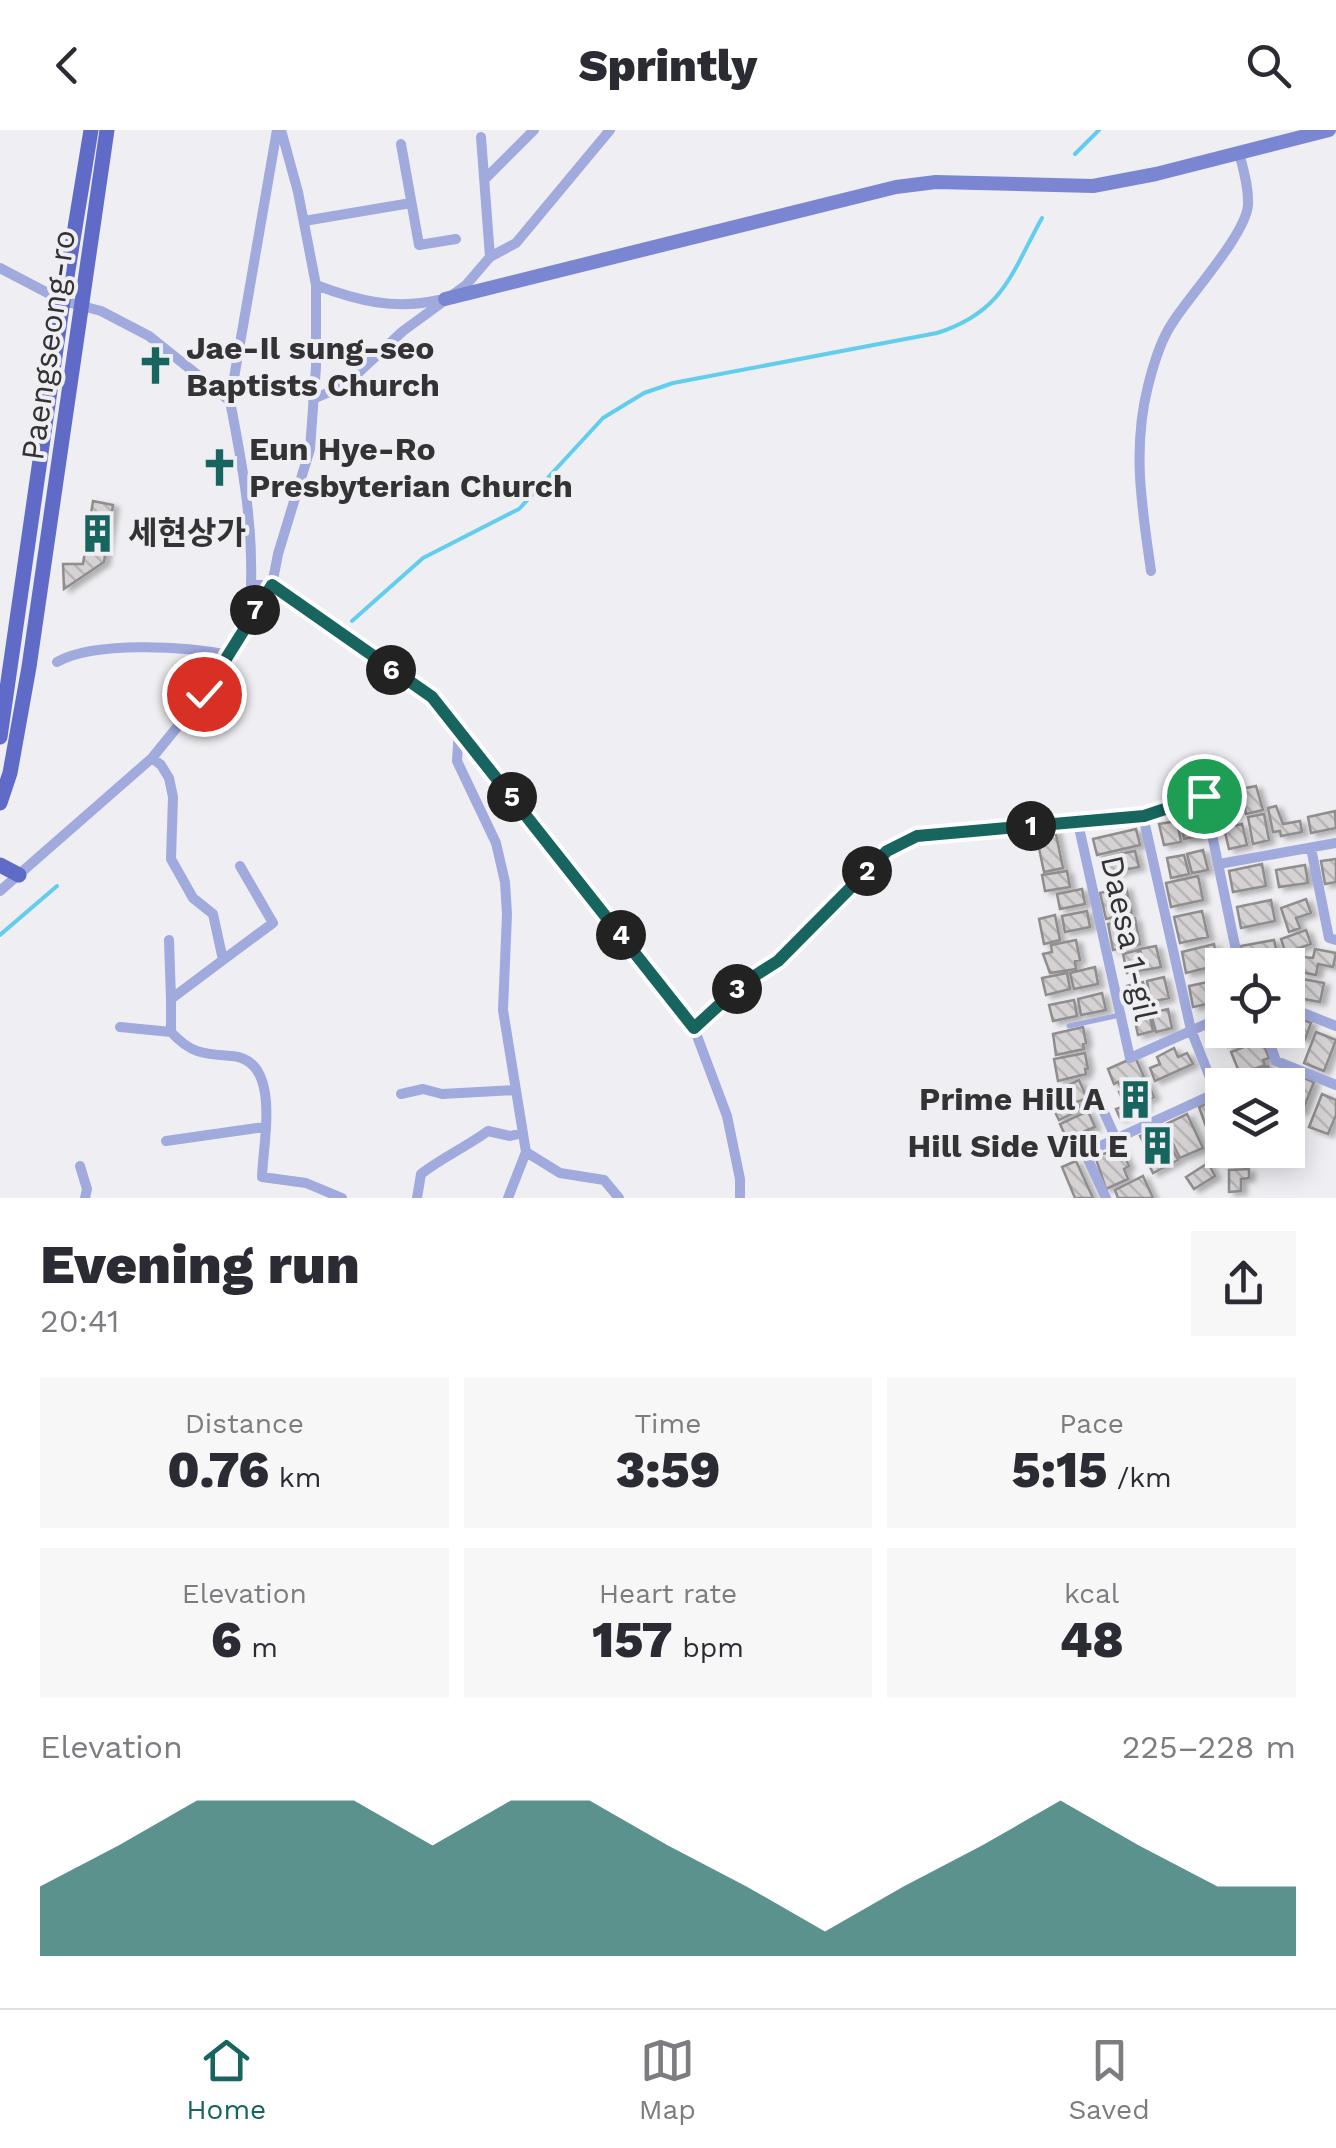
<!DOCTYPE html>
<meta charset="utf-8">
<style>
:root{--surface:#fff;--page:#f7f7f7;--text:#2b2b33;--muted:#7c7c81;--line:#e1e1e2;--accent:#18645f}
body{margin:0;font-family:"Work Sans","Noto Sans KR",sans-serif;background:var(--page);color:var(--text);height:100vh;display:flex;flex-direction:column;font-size:38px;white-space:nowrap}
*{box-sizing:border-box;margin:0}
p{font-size:32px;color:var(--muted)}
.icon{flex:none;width:55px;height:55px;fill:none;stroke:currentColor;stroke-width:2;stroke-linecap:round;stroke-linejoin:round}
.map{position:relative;height:1068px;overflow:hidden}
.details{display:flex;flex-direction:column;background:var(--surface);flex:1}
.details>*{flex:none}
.controls{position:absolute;left:1205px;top:818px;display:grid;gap:20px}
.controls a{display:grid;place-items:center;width:100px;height:100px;border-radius:0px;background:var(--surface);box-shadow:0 5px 25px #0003;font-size:50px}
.pin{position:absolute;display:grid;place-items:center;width:85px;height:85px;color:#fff;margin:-42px;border:5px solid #fff;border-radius:50%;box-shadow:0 2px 10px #0007}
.km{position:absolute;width:50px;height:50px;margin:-25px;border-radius:50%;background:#222;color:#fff;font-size:28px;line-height:50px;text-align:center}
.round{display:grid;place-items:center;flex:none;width:105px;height:105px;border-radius:0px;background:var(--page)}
.overview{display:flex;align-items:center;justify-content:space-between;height:170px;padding:0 40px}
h1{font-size:55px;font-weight:800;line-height:75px}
.figures{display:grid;grid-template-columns:repeat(3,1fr);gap:15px;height:170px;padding:10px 40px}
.figures div{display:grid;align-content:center;border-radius:0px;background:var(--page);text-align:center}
.figures b{font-size:50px;font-weight:800}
.figures small{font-size:28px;font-weight:400}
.figures p{font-size:28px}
.chart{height:280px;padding:20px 40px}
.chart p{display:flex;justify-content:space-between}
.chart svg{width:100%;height:180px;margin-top:10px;fill:var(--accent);opacity:.7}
header{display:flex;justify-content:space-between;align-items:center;height:130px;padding:0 40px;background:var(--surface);font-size:45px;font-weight:800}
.tab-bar{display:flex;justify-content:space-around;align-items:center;height:140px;border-top:2px solid var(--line);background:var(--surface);font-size:28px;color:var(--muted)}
.tab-bar a{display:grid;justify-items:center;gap:5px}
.tab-bar .current{color:var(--accent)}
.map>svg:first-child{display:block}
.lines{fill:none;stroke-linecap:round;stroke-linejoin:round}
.stream{stroke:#62cdec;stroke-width:4}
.building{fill:url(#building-back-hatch);stroke:#908d8e;stroke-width:2.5;filter:url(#shadow)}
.lane{stroke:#a0aadd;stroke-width:5}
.street{stroke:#a0aadd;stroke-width:10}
.secondary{stroke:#7a86d2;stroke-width:14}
.primary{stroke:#606bc8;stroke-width:15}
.route-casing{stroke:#fff;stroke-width:20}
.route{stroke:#18645f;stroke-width:12}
.labels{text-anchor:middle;stroke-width:8;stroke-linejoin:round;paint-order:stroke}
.street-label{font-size:32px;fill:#333335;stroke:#efeff3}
.poi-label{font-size:32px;font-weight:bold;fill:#333335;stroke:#efeff3;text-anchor:start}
</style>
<header><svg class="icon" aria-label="back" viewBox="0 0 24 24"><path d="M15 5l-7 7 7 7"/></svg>Sprintly<svg class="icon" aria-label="search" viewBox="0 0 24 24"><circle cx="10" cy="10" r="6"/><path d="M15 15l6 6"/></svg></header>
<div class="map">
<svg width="1336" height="1068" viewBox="0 0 1336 1068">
<defs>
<pattern id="building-back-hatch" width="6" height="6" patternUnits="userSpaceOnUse" patternTransform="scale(2.5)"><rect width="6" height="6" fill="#d6d2d3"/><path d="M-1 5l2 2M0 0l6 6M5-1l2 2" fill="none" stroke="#b8b5b6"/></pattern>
<filter id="shadow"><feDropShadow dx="5.5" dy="3" stdDeviation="2.5" flood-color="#0004"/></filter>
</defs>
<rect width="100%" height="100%" fill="#efeff3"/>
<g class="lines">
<path class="stream" d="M1075,24L1099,0
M352,491L423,428L519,379L603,288L644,263L673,253L937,203C1003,182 1011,144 1042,88
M0,805L57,756"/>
</g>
<path class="building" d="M93,371L113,375L104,432L64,459L63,434H83Z
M1233,655L1238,677L1221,681L1216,658Z
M1256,656L1263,680L1246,684L1241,659Z
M1276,676L1283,694L1300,691L1302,702L1281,706L1280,701L1273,702L1268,678Z
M1335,681L1336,698L1311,703L1308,687Z
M1264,684L1269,710L1253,714L1248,687Z
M1197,685L1201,705L1184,709L1180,688Z
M1177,691L1181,712L1164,715L1159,694Z
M1242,694L1247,715L1229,719L1224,698Z
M1136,699L1140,715L1097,725L1093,709Z
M1055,700L1063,738L1044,742L1036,704Z
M1203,720L1208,740L1192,743L1187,724Z
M1135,721L1139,737L1123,740L1119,724Z
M1117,725L1121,742L1105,745L1102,728Z
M1184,725L1189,744L1171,748L1167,728Z
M1336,729V752L1325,754L1321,731Z
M1262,734L1266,756L1233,762L1229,741Z
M1305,735L1308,753L1279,757L1276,740Z
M1067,741L1070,757L1045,761L1042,745Z
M1198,746L1203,770L1171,777L1166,753Z
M1126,757L1132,783L1106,789L1100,763Z
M1082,759L1085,774L1060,779L1057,764Z
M1306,769L1311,783L1296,788L1300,798L1289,802L1281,778Z
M1271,770L1275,791L1241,798L1237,777Z
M1087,781L1090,797L1065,802L1062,786Z
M1202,781L1208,807L1180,813L1174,787Z
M1055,785L1060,810L1044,814L1039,789Z
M1135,788L1140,814L1113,820L1108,794Z
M1306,800L1311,814L1296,819L1301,832L1290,836L1281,809Z
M1076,810L1080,830L1075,831L1076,839L1050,843L1043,824L1052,822L1051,815Z
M1274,810L1279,832L1245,835L1241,816Z
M1214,814L1218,835L1186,843L1182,822Z
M1156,816L1161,837L1145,840L1140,819Z
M1315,819L1336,823L1333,837L1318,834L1316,845L1301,842L1304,827L1313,828Z
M1138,820L1143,840L1127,843L1123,824Z
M1095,837L1098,854L1074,859L1070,843Z
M1067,843L1070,859L1046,865L1042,848Z
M1164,847L1169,868L1151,872L1147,851Z
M1292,847L1324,853L1320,872L1288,866Z
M1222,849V871L1193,877L1189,856Z
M1143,852L1147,872L1131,876L1127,856Z
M1102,863L1106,880L1081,885L1078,869Z
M1074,870L1077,886L1053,891L1049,875Z
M1168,879L1172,898L1156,902L1151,883Z
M1288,883L1311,893L1305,909L1283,900H1288Z
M1149,884L1153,901L1138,905L1134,887Z
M1083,897L1086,913L1083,914L1084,919L1056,925L1053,904Z
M1225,900H1258L1260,905L1228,917L1223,903Z
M1316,902L1336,910L1324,941L1304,933Z
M1262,910L1269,928L1263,930L1265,935L1240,944L1231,922Z
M1174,918L1178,927L1187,923L1193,934L1155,951L1150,938L1160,934L1157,927Z
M1085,923L1088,939H1085L1086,944L1058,951L1054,929Z
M1135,927L1144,947L1121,958L1118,952L1114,954L1108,939Z
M1268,936L1275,953L1238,955L1236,950Z
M1296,945L1314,952L1302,982L1292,977L1294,972L1289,970L1291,965L1288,964Z
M1079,950L1087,968L1077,972L1081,979L1059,990L1054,980L1061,977L1054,962Z
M1147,951L1154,967L1144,972L1146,977L1120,988L1116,979L1125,976L1119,962Z
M1322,964L1336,970V985L1328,1004L1309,997Z
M1221,967L1222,1009L1212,1013L1199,977Z
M1088,981L1095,997L1085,1001L1088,1008L1062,1020L1058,1011L1066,1007L1060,994Z
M1187,984L1203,1018L1180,1028L1164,995Z
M1160,996L1178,1030L1153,1043L1146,1029L1151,1027L1140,1006Z
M1121,1019L1129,1036L1124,1039L1128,1049L1106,1059L1095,1026Z
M1076,1031L1093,1068H1075L1062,1037Z
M1208,1033L1215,1046L1194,1059L1186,1047Z
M1249,1039V1048L1241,1049V1061L1229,1062V1040Z
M1143,1046L1153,1068H1118L1115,1060Z"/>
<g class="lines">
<path class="lane" d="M1069,896L1120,885"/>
<path class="street" d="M481,7L490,127
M401,14L419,115L456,109
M486,48L534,0
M304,91L411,73
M0,138L63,171L101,181L149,206L230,271C242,333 253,392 251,455H272L432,567L459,599L694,898L727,986L740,1049V1068
M316,155C358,171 395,180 439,170
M313,269L344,256L403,201L466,155L490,127L516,113L610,0
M230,271L277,0
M1151,441C1142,378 1132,319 1148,256C1153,236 1161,209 1173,192C1190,165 1246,104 1248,75C1249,57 1243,39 1239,22
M57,532C93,511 186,516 228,525
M459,599L457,631L496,713L505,752L507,784L503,880L526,1022L508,1068
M152,628L161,635L169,648L173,667L171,729L193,768L213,784L223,830L171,869V902C191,924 204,924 232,926C282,930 263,1012 262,1047L306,1053L342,1068
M1078,693L1130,928L1222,887
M1311,718L1329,808L1336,810
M1219,734L1336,713
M0,761L152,628L204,564L272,455L278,424L310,319L316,237V155L298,62L281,0
M169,810L171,869
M223,830L273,793L240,736
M1288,877L1336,896
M120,897L171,902
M694,898L743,855L778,831L887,721L917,705L1143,686L1204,666L1239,835
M1265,900L1276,931L1336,955
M1094,960L1116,1009
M401,964L423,959L442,964L516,960
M166,1011L264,997
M526,1022L560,1043L604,1050L619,1068
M80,1036L87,1059L85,1068
M417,1068L421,1044C443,1027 466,1017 488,1001L510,1006L523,1003
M1106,1068L1085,1023L1216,963L1191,900L1143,686"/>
<path class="secondary" d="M445,169L896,57L936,52L1093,56L1156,44L1329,0"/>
<path class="primary" d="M0,607L63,171L91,0
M0,673L10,643L29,537L107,0
M0,735L19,745"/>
</g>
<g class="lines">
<defs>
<path id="route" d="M204,564L272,455L432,567L694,898L742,854L778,831L887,721L917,706L1144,686L1204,666"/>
</defs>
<use href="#route" class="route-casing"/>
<use href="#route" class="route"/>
</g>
<defs>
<symbol id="church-bare" viewBox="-9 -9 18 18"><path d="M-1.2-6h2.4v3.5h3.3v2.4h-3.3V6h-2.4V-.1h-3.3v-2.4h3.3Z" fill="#18645f" stroke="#efeff3" stroke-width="2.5" paint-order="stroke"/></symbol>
<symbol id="building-bare" viewBox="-9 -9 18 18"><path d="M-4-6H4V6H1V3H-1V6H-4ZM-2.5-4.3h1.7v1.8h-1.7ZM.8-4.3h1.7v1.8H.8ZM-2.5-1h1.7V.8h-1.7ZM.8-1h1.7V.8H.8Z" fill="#18645f" stroke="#efeff3" stroke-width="2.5" paint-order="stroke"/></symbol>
</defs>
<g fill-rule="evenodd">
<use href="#church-bare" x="128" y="208" width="55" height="55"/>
<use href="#church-bare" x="192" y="310" width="55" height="55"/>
<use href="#building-bare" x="70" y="376" width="55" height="55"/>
<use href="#building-bare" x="1108" y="942" width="55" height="55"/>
<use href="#building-bare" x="1130" y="988" width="55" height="55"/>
</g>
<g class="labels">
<g class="street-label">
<text transform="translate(48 215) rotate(-82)" y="11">Paengseong-ro</text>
<text transform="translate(1129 808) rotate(78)" y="11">Daesa 1-gil</text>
</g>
<g class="poi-label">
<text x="186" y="229">Jae-Il sung-seo<tspan x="186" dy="37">Baptists Church</tspan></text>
<text x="249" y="330">Eun Hye-Ro<tspan x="249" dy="37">Presbyterian Church</tspan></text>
<text x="128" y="414">세현상가</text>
<text x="1105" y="980" text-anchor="end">Prime Hill A</text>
<text x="1128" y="1027" text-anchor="end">Hill Side Vill E</text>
</g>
</g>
</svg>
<div class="controls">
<a><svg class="icon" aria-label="locate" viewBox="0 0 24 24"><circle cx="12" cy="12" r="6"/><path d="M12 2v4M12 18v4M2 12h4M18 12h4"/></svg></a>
<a><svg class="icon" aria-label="layers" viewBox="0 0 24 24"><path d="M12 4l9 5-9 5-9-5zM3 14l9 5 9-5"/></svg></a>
</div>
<div class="pin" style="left:1204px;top:666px;background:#1e9e55"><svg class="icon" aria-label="arrive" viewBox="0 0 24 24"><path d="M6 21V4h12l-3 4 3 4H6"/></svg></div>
<div class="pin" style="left:204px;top:564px;background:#d93025"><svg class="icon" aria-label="check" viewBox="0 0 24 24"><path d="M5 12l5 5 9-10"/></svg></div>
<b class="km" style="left:1031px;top:696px">1</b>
<b class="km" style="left:867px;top:741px">2</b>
<b class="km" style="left:737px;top:859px">3</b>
<b class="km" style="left:621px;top:805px">4</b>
<b class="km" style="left:512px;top:667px">5</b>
<b class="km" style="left:391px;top:540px">6</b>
<b class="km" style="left:255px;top:480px">7</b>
</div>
<section class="details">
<div class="overview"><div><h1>Evening run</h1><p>20:41</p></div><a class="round"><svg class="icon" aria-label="share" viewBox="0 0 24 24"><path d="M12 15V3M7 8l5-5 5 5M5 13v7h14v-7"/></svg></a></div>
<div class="figures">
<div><p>Distance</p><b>0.76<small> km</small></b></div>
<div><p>Time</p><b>3:59</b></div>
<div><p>Pace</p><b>5:15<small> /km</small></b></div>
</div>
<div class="figures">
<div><p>Elevation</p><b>6<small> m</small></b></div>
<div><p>Heart rate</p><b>157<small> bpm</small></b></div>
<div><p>kcal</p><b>48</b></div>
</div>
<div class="chart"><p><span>Elevation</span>225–228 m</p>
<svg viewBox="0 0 160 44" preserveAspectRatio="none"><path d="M0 44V27L10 17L20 6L30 6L40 6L50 17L60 6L70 6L80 17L90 27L100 38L110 27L120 17L130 6L140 17L150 27L160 27V44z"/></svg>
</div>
</section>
<nav class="tab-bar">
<a class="current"><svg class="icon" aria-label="home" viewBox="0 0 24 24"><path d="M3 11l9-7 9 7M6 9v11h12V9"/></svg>Home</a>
<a><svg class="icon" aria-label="map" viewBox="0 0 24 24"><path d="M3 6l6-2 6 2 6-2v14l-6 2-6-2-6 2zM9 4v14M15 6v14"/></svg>Map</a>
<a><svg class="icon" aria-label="saved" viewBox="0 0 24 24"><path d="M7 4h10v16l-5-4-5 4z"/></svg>Saved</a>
</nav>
